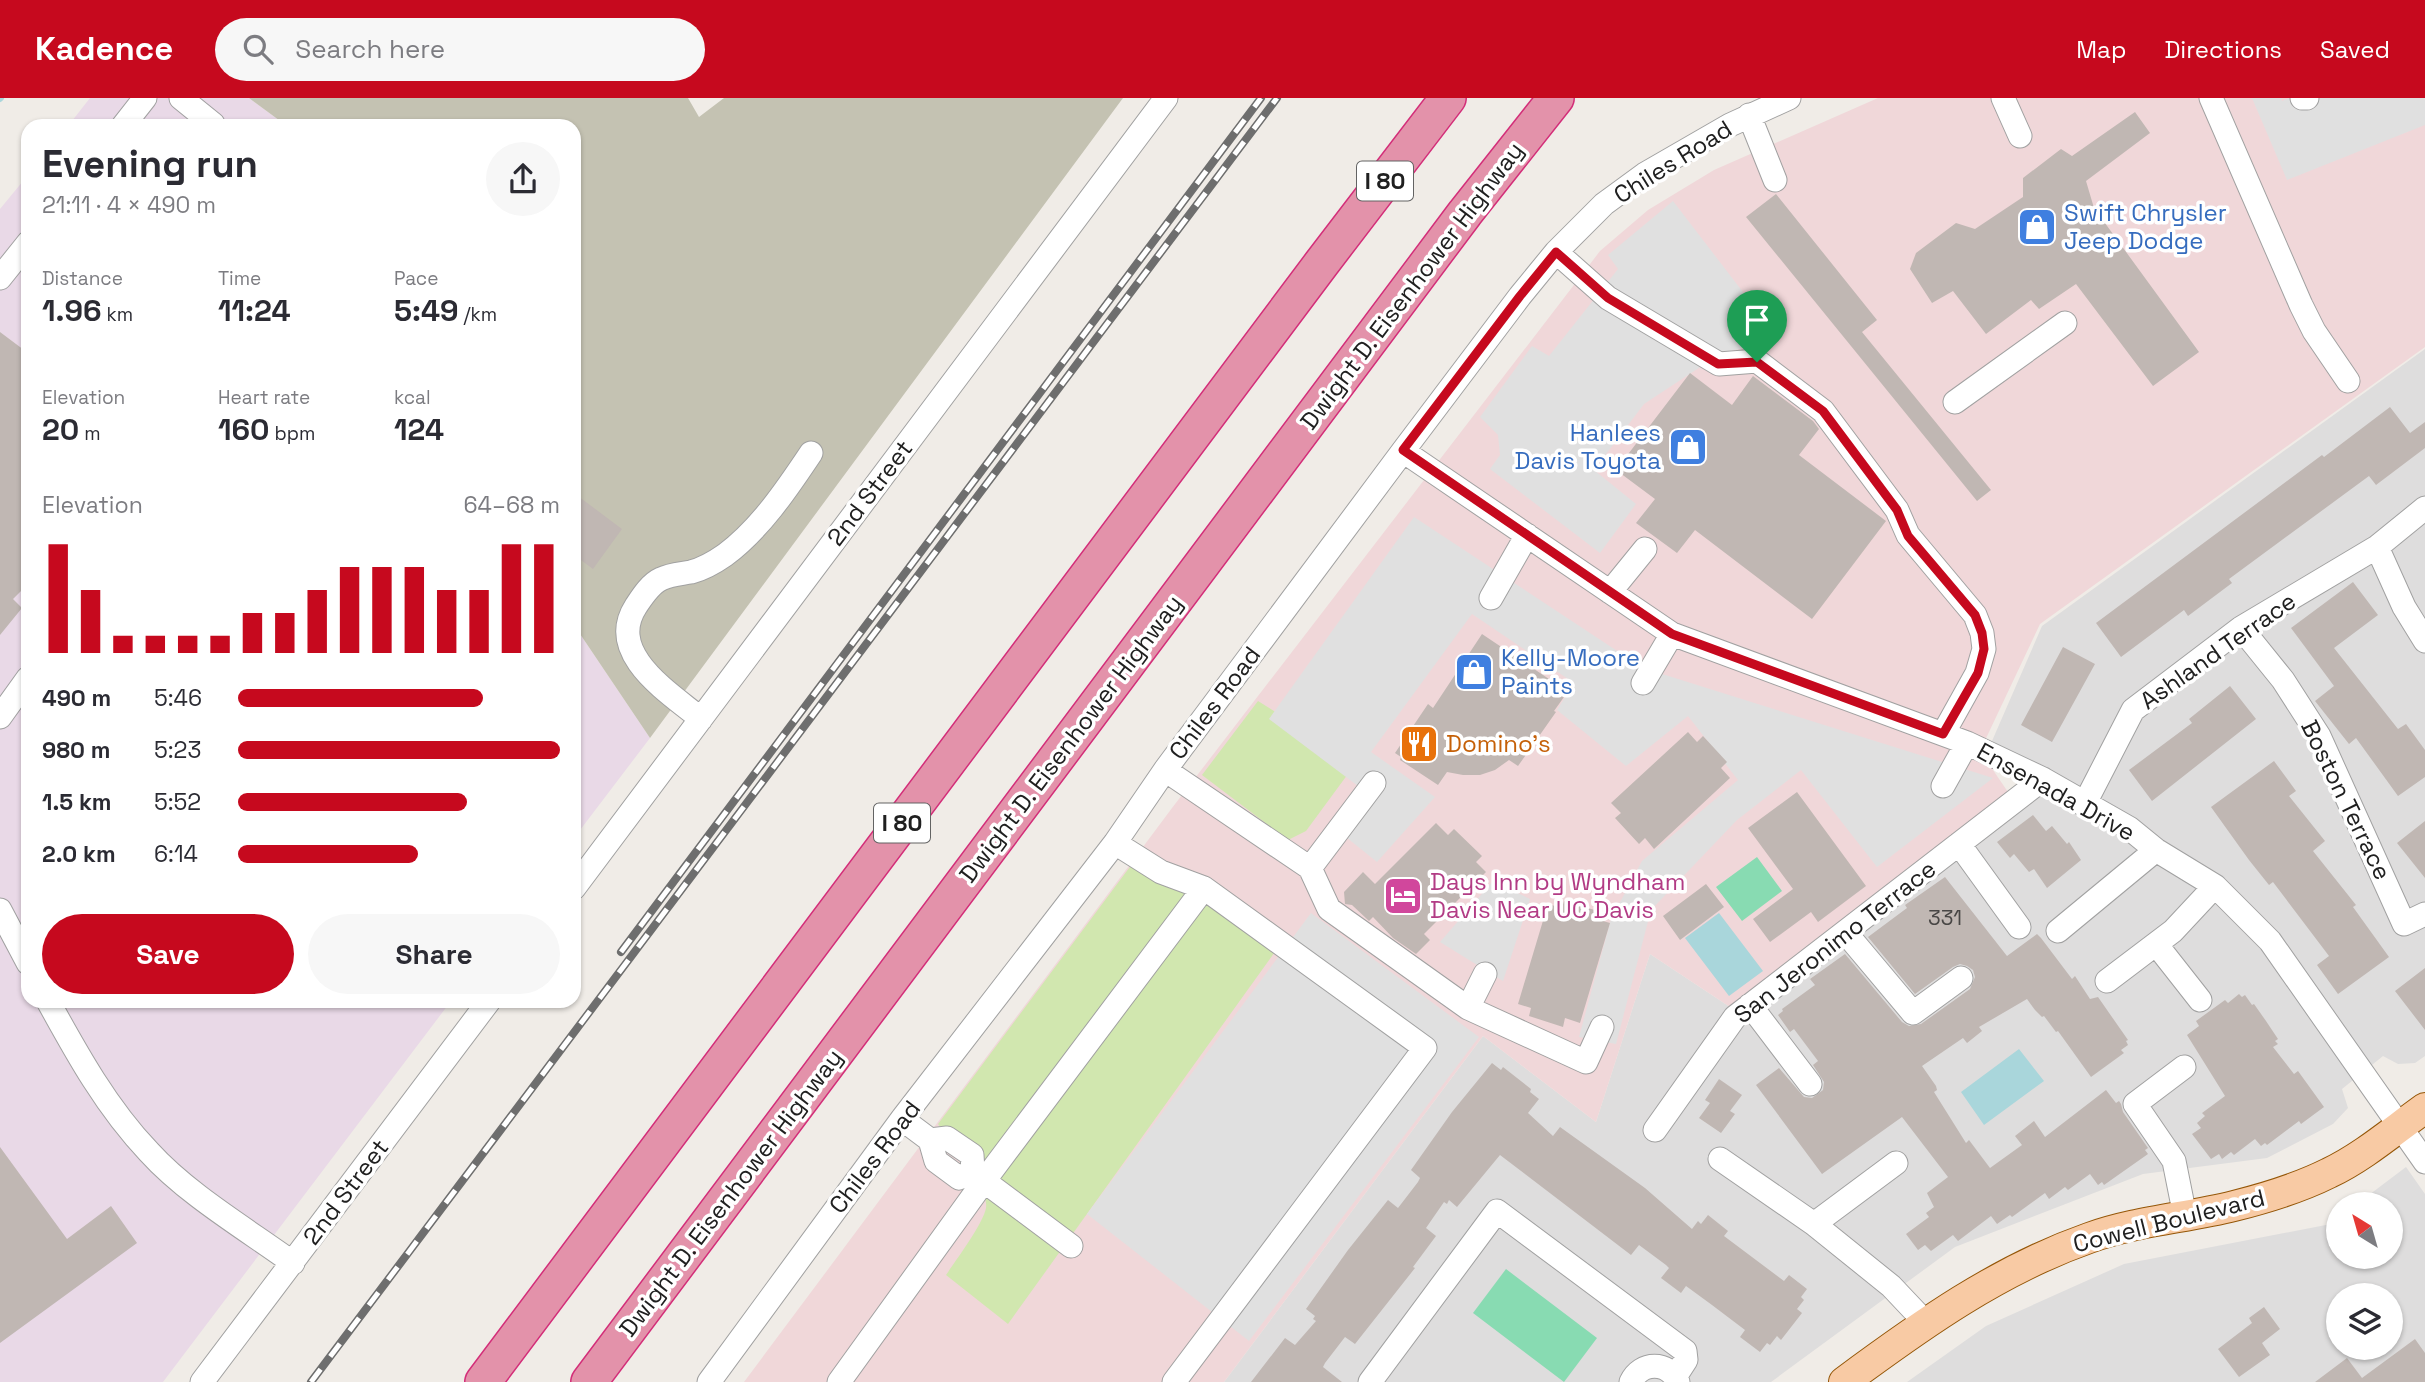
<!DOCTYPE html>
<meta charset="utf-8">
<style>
:root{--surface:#fff;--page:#f7f7f7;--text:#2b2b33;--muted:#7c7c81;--accent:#c6091e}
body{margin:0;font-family:"Space Grotesk",sans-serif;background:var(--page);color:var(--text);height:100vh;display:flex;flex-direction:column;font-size:26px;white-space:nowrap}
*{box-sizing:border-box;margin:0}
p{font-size:23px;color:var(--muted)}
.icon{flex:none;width:38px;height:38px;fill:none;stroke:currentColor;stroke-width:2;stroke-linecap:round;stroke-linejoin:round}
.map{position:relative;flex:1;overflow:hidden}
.details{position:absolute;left:21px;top:21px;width:560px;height:889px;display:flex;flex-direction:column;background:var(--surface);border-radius:21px;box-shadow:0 2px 5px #0004}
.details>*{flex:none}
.needle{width:46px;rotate:323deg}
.fabs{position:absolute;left:2326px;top:1094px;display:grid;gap:14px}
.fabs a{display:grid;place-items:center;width:77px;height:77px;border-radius:50%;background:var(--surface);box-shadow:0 2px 5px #0004;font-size:35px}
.pin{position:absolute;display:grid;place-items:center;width:60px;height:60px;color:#fff;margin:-72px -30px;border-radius:50% 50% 50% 0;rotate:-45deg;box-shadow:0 0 7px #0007}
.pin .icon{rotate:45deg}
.round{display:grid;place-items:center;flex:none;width:74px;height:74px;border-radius:37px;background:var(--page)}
.summary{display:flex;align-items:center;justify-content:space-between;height:119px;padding:0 21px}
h1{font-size:38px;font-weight:700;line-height:52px}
.stats{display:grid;grid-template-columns:repeat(3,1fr);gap:10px;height:119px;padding:7px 21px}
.stats div{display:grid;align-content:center}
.stats b{font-size:30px;font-weight:700}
.stats small{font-size:19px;font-weight:400}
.stats p{font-size:19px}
.chart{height:196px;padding:14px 21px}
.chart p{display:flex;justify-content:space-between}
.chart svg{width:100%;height:126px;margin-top:7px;stroke:var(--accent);stroke-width:6}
.action{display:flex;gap:14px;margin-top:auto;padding:14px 21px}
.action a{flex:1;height:80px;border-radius:42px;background:var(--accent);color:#fff;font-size:28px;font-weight:700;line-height:80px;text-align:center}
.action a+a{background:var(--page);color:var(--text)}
ul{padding:0 21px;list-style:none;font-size:23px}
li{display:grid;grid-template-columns:112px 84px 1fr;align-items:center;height:52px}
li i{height:18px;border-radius:9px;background:var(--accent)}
header{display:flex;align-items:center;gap:42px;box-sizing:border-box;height:98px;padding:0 35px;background:var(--accent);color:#fff}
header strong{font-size:33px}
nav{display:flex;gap:38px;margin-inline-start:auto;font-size:24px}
.search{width:490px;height:63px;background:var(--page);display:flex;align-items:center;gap:18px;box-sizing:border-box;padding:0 24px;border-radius:38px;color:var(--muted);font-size:26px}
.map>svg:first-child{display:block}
.residential{fill:#dedddd;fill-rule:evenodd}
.commercial{fill:#f0d7d9}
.industrial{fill:#e9d9e7}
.construction{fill:#c4c2b2}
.grass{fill:#d1e7af}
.pitch{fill:#88dbb2}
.parking{fill:#e0e0e0}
.water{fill:#a9d6db}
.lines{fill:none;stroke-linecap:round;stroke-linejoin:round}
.stream{stroke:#a9d6db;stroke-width:6}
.building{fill:#c0b7b3}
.minor-casing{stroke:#a1a1a1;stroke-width:25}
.major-casing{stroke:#945607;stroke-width:32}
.highway-casing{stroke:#d32e79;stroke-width:38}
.minor{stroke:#fff;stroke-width:23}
.major{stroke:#f8caa4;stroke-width:30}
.highway{stroke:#e392aa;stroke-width:35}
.rail-casing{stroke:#6e6e6e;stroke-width:8}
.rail{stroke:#fff;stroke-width:5;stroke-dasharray:16;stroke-linecap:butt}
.route-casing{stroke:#fff;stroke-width:14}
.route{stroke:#c6091e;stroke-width:9}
.labels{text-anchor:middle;stroke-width:7;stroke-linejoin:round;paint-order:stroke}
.number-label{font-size:21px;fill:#484645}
.shield{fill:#fff;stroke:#636363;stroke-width:2}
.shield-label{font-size:23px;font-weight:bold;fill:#202020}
.street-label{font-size:24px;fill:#202020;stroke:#fff}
.shop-label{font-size:24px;fill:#366cbe;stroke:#fff;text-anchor:start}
.food-label{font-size:24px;fill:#c56008;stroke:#fff;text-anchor:start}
.hotel-label{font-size:24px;fill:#b23c85;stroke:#fff;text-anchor:start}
</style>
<header>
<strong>Kadence</strong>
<div class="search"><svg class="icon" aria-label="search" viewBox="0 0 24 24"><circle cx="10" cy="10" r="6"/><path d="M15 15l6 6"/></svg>Search here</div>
<nav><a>Map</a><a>Directions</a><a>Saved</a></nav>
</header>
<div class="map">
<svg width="2425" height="1284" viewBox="0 0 2425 1284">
<rect width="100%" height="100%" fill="#f0ece7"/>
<path class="residential" d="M2425,251V958L2415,965L2398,966L2383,958L2342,991L2348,1010L2333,1026L2267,1060L2143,1076L1955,1149L1771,1284H1224L1483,938L1596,1024L1650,856L1730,909L2040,670L1992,643L2042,528Z
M2406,1069L2425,1096V1284H1907L1986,1228L2124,1166L2331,1126L2338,1121V1158H2390V1106H2357ZM2338,1197H2390V1250H2338Z"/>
<path class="commercial" d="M1878,0H2425V249L2040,526L1980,653L2008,694L1730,909L1650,856L1596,1024L1483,938L1224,1284H744L1172,710L1600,153L1648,112L1714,72Z"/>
<path class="industrial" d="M90,0H249L287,28H68Z
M28,77V903H451L163,1284H0V111Z
M574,527L650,640L574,740Z"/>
<path class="construction" d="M249,0H688L699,19L724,0H1123L650,640L574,527V28H287Z"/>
<path class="grass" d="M1258,603L1356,665L1306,733L1288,742L1202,677Z
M1144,750L1287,837L1008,1226L946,1177C956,1162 983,1126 986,1110C989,1085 952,1046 938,1026Z"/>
<path class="pitch" d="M1757,759L1782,793L1742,823L1716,789Z
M1506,1171L1597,1240L1564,1284L1473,1215Z"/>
<path class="parking" d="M2252,0H2281L2282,3L2289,0H2425V27L2287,82Z
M1673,103L1779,241L1720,256L1644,306L1594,372L1636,406L1600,455L1490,371L1500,357L1498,337L1480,319L1532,248L1549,258L1618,171L1608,157Z
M1414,419L1643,570L1993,680L1877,769L1801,672L1737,722L1651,812L1616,946L1579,939L1611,821L1642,763L1738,682L1688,618L1626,668L1557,612L1574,585L1472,516L1371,654L1435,699L1377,764L1331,727L1358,688L1269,621Z
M1493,783L1530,801L1503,883L1440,844Z
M1311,815L1479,939L1249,1243L1087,1116Z"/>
<path class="water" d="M1719,815L1763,873L1729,898L1685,840Z
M2019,951L2044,983L1984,1027L1961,994Z"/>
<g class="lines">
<path class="stream" d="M0,1L1,0"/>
</g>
<path class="building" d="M2135,14L2150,35L2086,83L2094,110L2199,254L2153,288L2076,186L2039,211L2031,202L1986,236L1953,193L1932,205L1910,171L1916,155L1956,125L1975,131L2023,99V80L2061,51L2072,58Z
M1776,96L1877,222L1862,234L1991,392L1977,403L1746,119Z
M0,234L28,255V486L13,501L22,510L0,537Z
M1690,275L1732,307L1753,278L1813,323L1819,331L1799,357L1886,423L1812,521L1695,432L1677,455L1636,425L1655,401L1616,372Z
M2390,309L2410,335L2425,324V350L2376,387L2369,378L2229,481L2232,485L2188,518L2184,512L2121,559L2096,525L2322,357L2324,359Z
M574,395L622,431L593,471L574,457Z
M2353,484L2378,517L2334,550L2398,631L2406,626L2425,652V679L2398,698L2356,640L2349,646L2315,603L2334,588L2291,530Z
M1482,536L1552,583L1548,589L1564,599L1554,613L1556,614L1518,668L1509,662L1495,672L1480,677H1463L1447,674L1438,687L1400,662L1401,659L1395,655L1428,606L1433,610Z
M2063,549L2095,566L2052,644L2021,627Z
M2230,588L2256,621L2152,703L2129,672L2192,625L2189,621Z
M1688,634L1697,644L1703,638L1727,664L1721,670L1730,680L1654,751L1645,740L1639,746L1615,720L1621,715L1611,705Z
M2274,663L2296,693L2289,698L2325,743L2313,753L2356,807L2353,809L2389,859L2338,896L2317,867L2329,858L2273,784L2269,787L2249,762L2211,709Z
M1797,694L1866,788L1818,824L1811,814L1770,844L1753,821L1793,791L1748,730Z
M2033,717L2046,733L2052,728L2067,746L2069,744L2081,762L2047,790L2034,771L2029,774L2014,756L2010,760L1997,744Z
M2425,723V780L2397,745Z
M1436,725L1448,737L1454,731L1482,758L1476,764L1486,774L1424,836L1430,842L1416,856L1393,840L1373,819L1369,823L1352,807L1345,806L1344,794L1363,774L1375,786Z
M1945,779L2007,858L2037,836L2041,840L2072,881L2075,878L2090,901L2098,899L2128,942L2126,943L2128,947L2121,952L2124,955L2091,979L2058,933L2056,934L2044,918L2042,919L2035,912L2027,901L1979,929L1982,933L1967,945L1963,940L1922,968L1936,988L1937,992L1934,994L1966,1045L1969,1042L1990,1070L2022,1047L2015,1038L2034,1023L2045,1039L2106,992L2116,1005L2119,1003L2121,1006L2123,1014L2148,1050L2145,1052L2148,1056L2104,1087L2102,1084L2098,1087L2090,1076L2068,1092L2065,1089L2049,1101L2045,1095L2012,1119L2010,1117L1997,1126L1991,1118L1958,1143L1953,1137L1931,1153L1925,1147L1918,1152L1906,1136L1929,1119L1926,1115L1934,1109L1927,1095L1948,1079L1902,1019L1822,1076L1756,987L1779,970L1804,999L1812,1000L1823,992L1824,984L1813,967L1818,963L1794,931L1790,934L1778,917L1783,913L1782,911L1815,887L1810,881L1845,856L1902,924L1909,928L1921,926L1970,891L1975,879L1973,872L1967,868L1960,866L1953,869L1915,896L1868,839L1907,810L1905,807Z
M1706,786L1724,809L1680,842L1663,818Z
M1564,803L1598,813L1596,821L1610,825L1580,925L1565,920L1563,929L1529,918L1531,910L1518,906L1548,806L1562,810Z
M2425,870V932L2395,893Z
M2239,896L2242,899L2245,897L2252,907L2254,906L2266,923L2278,941L2275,943L2278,946L2273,949L2294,976L2298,973L2324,1009L2301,1026L2299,1023L2267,1047L2265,1045L2261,1048L2255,1041L2234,1057L2231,1054L2222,1061L2219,1056L2211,1061L2192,1036L2201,1030L2197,1025L2205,1018L2202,1015L2225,998L2187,937L2199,928L2196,923L2225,902L2228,905Z
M1492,965L1501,972L1503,969L1531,991L1530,994L1539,1001L1528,1015L1553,1038L1560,1029L1645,1090L1692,1131L1698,1123L1701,1126L1708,1117L1728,1133L1724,1138L1784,1183L1789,1177L1807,1191L1801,1199L1804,1202L1797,1211L1802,1215L1781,1242L1777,1238L1770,1247L1767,1245L1760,1254L1740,1239L1745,1232L1712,1207L1686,1188L1681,1195L1661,1180L1669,1170L1666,1167L1639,1147L1631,1157L1500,1057L1457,1109L1449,1102L1447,1106L1444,1104L1426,1130L1436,1138L1413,1169L1415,1170L1355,1246L1345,1239L1325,1265L1323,1269L1342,1284H1251L1285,1240L1295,1247L1316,1223L1313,1221L1315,1218L1306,1211L1348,1152L1388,1102L1398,1110L1418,1084L1420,1080L1411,1072L1452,1014Z
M1719,981L1742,997L1730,1013L1735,1016L1721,1035L1699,1020L1710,1005L1705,1002Z
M0,1049L67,1141L111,1108L137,1145L0,1245Z
M2264,1209L2280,1231L2262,1245L2270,1257L2239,1279L2218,1251L2252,1225L2249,1220Z
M2415,1241L2425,1255V1284H2315L2347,1260L2362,1280Z"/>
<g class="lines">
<defs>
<path id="minor" d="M181,0L213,26
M2003,0L2020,38
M2211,0L2301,207L2314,233L2348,283
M2302,0H2307
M1749,17L1775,82
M123,28L145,0
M1556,154L1608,200L1719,266L1757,263L1823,313L1897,412L1908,437L1975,517L1982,535L1984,551L1977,575L1943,636
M0,180L28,145
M1955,304L2065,225
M1403,353L1672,536L1967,645L2043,681L2129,730L2156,752L2215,788L2270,843L2425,1064
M2377,449L2404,509L2425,543
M1610,494L1645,451
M1491,500L1527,437
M2241,530L2283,582L2319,638L2404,826L2425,816
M1643,585L1672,536
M0,619L28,580
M701,621C670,595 605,556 636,508C642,499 650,486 661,481C671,476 680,476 691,474C703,471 715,464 725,457C760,431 787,391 811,355
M1165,672L1310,770L1374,685
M1943,688L1967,645
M2084,707L2133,612L2241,530L2377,449L2425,410
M1115,745L1161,774L1204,790L1425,950L1174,1284
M1959,746L2019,829
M1310,770L1329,811L1468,910L1485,876
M574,790L1166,0
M0,812L28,865
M2058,833L2156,752
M1845,834L1913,915L1961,880
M2156,846L2200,902
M2107,883L2173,833L2215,788
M48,903C77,956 107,1010 149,1054C187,1096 246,1131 293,1165
M1750,907L1810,986
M1468,910L1586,964L1602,929
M2184,969L2135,1006L2174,1063L2185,1118
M902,1021L930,1042L936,1063L959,1080L973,1073
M1655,1032L1735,919L2043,681
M1720,1061L1814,1126L1891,1188L1925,1224
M1814,1126L1896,1065
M1071,1148L984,1083L1204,790
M202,1284L489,903
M709,1284L902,1021L1115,745L1165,672L1403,353L1520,198L1556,154L1604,106L1645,76L1730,27L1789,0
M839,1284L984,1083L973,1073L972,1057L947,1040L930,1042
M1370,1284L1497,1113L1685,1253L1686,1262L1675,1279
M1631,1284C1641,1263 1668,1263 1678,1284"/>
<path id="major" d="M1844,1284C1921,1227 1998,1172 2089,1140C2136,1123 2186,1120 2234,1108C2266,1100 2299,1090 2329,1075C2363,1059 2394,1032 2425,1010"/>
<path id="highway" d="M483,1284L1321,166L1448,0
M589,1284L1465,115L1556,0"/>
</defs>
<use href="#minor" class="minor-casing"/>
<use href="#major" class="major-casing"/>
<use href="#highway" class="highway-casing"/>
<use href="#minor" class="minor"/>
<use href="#major" class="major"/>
<use href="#highway" class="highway"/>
<defs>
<path id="rail" d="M621,854L1261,0
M311,1284L1277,0"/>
</defs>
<use href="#rail" class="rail-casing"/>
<use href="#rail" class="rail"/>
</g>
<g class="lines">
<defs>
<path id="route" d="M1556,154L1608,200L1718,266L1757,264L1823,313L1897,412L1908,438L1975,517L1982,535L1984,551L1978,575L1943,636L1672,536L1403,352L1520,198Z"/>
</defs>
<use href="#route" class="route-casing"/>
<use href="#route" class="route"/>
</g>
<defs>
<symbol id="shop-square" viewBox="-11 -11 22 22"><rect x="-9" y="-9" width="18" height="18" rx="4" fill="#3f7fe0" stroke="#fff"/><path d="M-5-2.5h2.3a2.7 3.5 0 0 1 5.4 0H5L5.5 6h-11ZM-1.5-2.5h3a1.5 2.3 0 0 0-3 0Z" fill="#fff"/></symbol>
<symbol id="restaurant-square" viewBox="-11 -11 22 22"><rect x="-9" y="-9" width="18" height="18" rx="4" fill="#e8710a" stroke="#fff"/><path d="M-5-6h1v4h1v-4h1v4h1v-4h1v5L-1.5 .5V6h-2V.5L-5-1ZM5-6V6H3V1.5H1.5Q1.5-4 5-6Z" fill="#fff"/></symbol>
<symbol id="hotel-square" viewBox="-11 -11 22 22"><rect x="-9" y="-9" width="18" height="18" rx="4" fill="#d1479c" stroke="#fff"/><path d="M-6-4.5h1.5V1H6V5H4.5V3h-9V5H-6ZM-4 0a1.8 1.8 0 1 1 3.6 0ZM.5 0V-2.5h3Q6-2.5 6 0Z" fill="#fff"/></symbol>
</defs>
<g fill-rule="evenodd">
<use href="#shop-square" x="2015" y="107" width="44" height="44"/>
<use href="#shop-square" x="1666" y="327" width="44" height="44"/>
<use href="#shop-square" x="1452" y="552" width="44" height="44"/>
<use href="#restaurant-square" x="1397" y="624" width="44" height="44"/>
<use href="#hotel-square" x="1381" y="776" width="44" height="44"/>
</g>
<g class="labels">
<g class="number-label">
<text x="1945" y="827">331</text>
</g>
<g class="shield">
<rect x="1357" y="63.5" width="56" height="39" rx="5"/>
<rect x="874" y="705.5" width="56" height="39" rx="5"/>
</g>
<g class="shield-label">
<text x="1385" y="91">I 80</text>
<text x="902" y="733">I 80</text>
</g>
<g class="street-label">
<text transform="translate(1673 64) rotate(-32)" y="8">Chiles Road</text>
<text transform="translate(1412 188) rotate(-53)" y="8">Dwight D. Eisenhower Highway</text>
<text transform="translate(870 395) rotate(-53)" y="8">2nd Street</text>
<text transform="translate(2218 553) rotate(-35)" y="8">Ashland Terrace</text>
<text transform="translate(1215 605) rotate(-53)" y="8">Chiles Road</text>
<text transform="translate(1071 641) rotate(-53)" y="8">Dwight D. Eisenhower Highway</text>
<text transform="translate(2056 694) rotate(29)" y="8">Ensenada Drive</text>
<text transform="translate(2346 702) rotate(64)" y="8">Boston Terrace</text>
<text transform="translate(1835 844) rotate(-38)" y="8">San Jeronimo Terrace</text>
<text transform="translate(875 1059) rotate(-53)" y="8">Chiles Road</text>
<text transform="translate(346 1094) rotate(-53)" y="8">2nd Street</text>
<text transform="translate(731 1095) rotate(-53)" y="8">Dwight D. Eisenhower Highway</text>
<text transform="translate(2169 1123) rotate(-14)" y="8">Cowell Boulevard</text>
</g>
<g class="shop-label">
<text x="2064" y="123">Swift Chrysler<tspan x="2064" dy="28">Jeep Dodge</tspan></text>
<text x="1661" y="343" text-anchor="end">Hanlees<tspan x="1661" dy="28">Davis Toyota</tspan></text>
<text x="1501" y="568">Kelly-Moore<tspan x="1501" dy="28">Paints</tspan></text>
</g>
<g class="food-label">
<text x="1446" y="654">Domino's</text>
</g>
<g class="hotel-label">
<text x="1430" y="792">Days Inn by Wyndham<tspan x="1430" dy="28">Davis Near UC Davis</tspan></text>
</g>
</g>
</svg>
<div class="fabs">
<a><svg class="needle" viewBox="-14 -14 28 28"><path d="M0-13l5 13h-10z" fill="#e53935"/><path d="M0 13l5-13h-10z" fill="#7c7c81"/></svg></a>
<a><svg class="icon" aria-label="layers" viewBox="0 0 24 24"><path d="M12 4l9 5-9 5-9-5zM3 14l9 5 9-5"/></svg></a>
</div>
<div class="pin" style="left:1757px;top:264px;background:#1e9e55"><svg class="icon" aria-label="arrive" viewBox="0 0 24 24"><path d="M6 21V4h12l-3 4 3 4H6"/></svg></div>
<section class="details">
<div class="summary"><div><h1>Evening run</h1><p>21:11 · 4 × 490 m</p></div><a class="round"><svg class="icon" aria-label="share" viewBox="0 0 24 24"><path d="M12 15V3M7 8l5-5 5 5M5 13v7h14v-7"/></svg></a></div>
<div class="stats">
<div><p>Distance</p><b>1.96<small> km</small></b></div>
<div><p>Time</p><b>11:24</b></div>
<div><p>Pace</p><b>5:49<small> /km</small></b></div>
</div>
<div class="stats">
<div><p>Elevation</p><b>20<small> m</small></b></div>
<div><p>Heart rate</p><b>160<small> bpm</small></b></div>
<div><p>kcal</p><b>124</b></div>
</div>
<div class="chart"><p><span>Elevation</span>64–68 m</p>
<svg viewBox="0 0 160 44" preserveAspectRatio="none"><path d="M5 44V6M15 44V22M25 44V38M35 44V38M45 44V38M55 44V38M65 44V30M75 44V30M85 44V22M95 44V14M105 44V14M115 44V14M125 44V22M135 44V22M145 44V6M155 44V6"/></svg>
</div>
<ul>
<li><b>490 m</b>5:46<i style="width:76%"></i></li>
<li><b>980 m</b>5:23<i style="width:100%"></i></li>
<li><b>1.5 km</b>5:52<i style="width:71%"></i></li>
<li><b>2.0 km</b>6:14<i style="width:56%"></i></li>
</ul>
<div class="action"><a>Save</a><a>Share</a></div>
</section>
</div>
